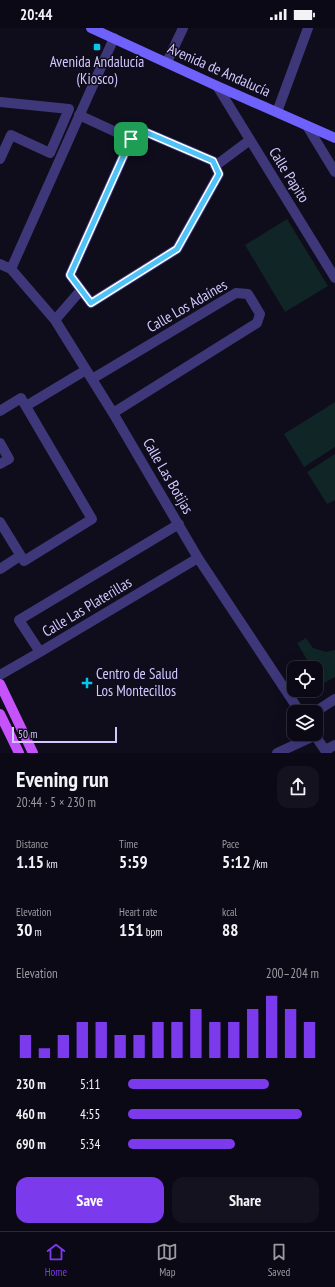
<!DOCTYPE html>
<meta charset="utf-8">
<style>
:root{--surface:#0b0915;--page:#14121e;--text:#f1f3f6;--muted:#9a9aa0;--line:#2b2a34;--accent:#7c3aed}
body{margin:0;font-family:"PT Sans Narrow",sans-serif;background:var(--page);color:var(--text);height:100vh;display:flex;flex-direction:column;font-size:15px;white-space:nowrap}
*{box-sizing:border-box;margin:0}
p{font-size:13px;color:var(--muted)}
.icon{flex:none;width:22px;height:22px;fill:none;stroke:currentColor;stroke-width:2;stroke-linecap:round;stroke-linejoin:round}
.map{position:relative;height:725px;overflow:hidden}
.panel{display:flex;flex-direction:column;background:var(--surface);flex:1}
.panel>*{flex:none}
.controls{position:absolute;left:287px;top:633px;display:grid;gap:8px}
.controls a{display:grid;place-items:center;width:36px;height:36px;border-radius:8px;background:var(--surface);box-shadow:0 4px 16px #0002,0 0 0 1px var(--line);font-size:20px}
.scale{position:absolute;left:12px;bottom:10px;width:105px;box-sizing:border-box;padding-left:4px;border:2px solid #d2c8fe;border-top:0;font-size:11px;line-height:14px;white-space:nowrap;color:#d2c8fe;-webkit-text-stroke:3px #0f0c1c;paint-order:stroke}
.pin{position:absolute;display:grid;place-items:center;width:34px;height:34px;color:#fff;margin:-17px;border-radius:8px;box-shadow:0 2px 6px #0006}
.round{display:grid;place-items:center;flex:none;width:42px;height:42px;border-radius:12px;background:var(--page)}
.summary{display:flex;align-items:center;justify-content:space-between;height:68px;padding:0 16px}
h1{font-size:22px;font-weight:800;line-height:30px}
.figures{display:grid;grid-template-columns:repeat(3,1fr);gap:6px;height:68px;padding:4px 16px}
.figures div{display:grid;align-content:center}
.figures b{font-size:17px;font-weight:800}
.figures small{font-size:11px;font-weight:400}
.figures p{font-size:11px}
.chart{height:112px;padding:8px 16px}
.chart p{display:flex;justify-content:space-between}
.chart svg{width:100%;height:72px;margin-top:4px;stroke:var(--accent);stroke-width:6}
.cta{display:flex;gap:8px;margin-top:auto;padding:8px 16px}
.cta a{flex:1;height:46px;border-radius:12px;background:var(--accent);color:#fff;font-size:16px;font-weight:800;line-height:46px;text-align:center}
.cta a+a{background:var(--page);color:var(--text)}
ul{padding:0 16px;list-style:none;font-size:13px}
li{display:grid;grid-template-columns:64px 48px 1fr;align-items:center;height:30px}
li i{height:10px;border-radius:5px;background:var(--accent)}
.status{display:flex;justify-content:space-between;align-items:center;height:28px;padding:0 20px;background:var(--surface);direction:ltr}
.status svg{height:11px;fill:currentColor}
.tab-bar{display:flex;justify-content:space-around;align-items:center;height:56px;border-top:1px solid var(--line);background:var(--surface);font-size:11px;color:var(--muted)}
.tab-bar a{display:grid;justify-items:center;gap:2px}
.tab-bar .current{color:var(--accent)}
.map>svg:first-child{display:block}
.green{fill:#0f2526}
.lines{fill:none;stroke-linecap:round;stroke-linejoin:round}
.street{stroke:#3e387a;stroke-width:10}
.secondary{stroke:#6f61fb;stroke-width:10}
.primary{stroke:#c652fb;stroke-width:10}
.route-casing{stroke:#fff;stroke-width:8}
.route{stroke:#4fc3f7;stroke-width:5}
.poi-dot{fill:#06c6ec;stroke:#0f0c1c;stroke-width:1.5}
.labels{text-anchor:middle;stroke-width:3;stroke-linejoin:round;paint-order:stroke}
.poi-label{font-size:15px;fill:#d2c8fe;stroke:#0f0c1c}
.street-label{font-size:15px;fill:#d2c8fe;stroke:#0f0c1c}
</style>
<div class="status"><b>20:44</b><svg viewBox="0 0 49 12"><path d="M0 12V9h3v3zM5 12V6h3v6zM10 12V3h3v9zM15 12V0h3v12zM26 1h20v11H26zM47 4h2v5h-2z"/></svg></div>
<div class="map">
<svg width="335" height="725" viewBox="0 0 335 725">
<rect width="100%" height="100%" fill="#0f0c1c"/>
<path class="green" d="M287,191L328,258L285,284L245,217Z
M335,374V419L304,439L284,406Z
M335,426V472L327,476L307,444Z
M306,610L313,620L326,624L335,622V649L322,656L316,646V640H312L297,615Z"/>
<g class="lines">
<path class="street" d="M167,34L183,0
M217,58L335,250
M0,74L69,81L50,125L11,107L0,131
M277,84L308,0
M79,87L131,111
M307,98L335,144
M136,100L213,133L219,146L177,221L91,275L70,247Z
M215,138L250,112
M0,236L11,241L55,292L113,385L198,530L300,684
M11,241L114,10
M55,292L81,262
M92,351L236,265L248,266L260,286L257,295L113,385
M26,378L86,342
M0,383L21,370L92,491L24,533L0,494
M0,415L9,431L0,436
M179,496L19,592L40,624L198,530
M0,541L20,528
M0,647L40,624
M315,684L335,671
M314,706L327,725
M325,722L335,717
M277,725L314,708"/>
<path class="secondary" d="M91,0L217,58L335,110"/>
<path class="primary" d="M0,656L33,725
M0,686L19,725"/>
</g>
<g class="lines">
<defs>
<path id="route" d="M136,100L213,133L219,146L177,221L91,275L70,247Z"/>
</defs>
<use href="#route" class="route-casing"/>
<use href="#route" class="route"/>
</g>
<g class="poi-dot">
<rect x="93" y="15" width="8" height="8" rx="2"/>
<path d="M85 649h4v4h4v4h-4v4h-4v-4h-4v-4h4z"/>
</g>
<g class="labels">
<g class="poi-label">
<text x="97" y="39">Avenida Andalucía<tspan x="97" dy="17">(Kiosco)</tspan></text>
<text x="96" y="651" text-anchor="start">Centro de Salud<tspan x="96" dy="17">Los Montecillos</tspan></text>
</g>
<g class="street-label">
<text transform="translate(219 42) rotate(24)" y="5">Avenida de Andalucía</text>
<text transform="translate(289 147) rotate(58)" y="5">Calle Papito</text>
<text transform="translate(187 278) rotate(-30)" y="5">Calle Los Adaínes</text>
<text transform="translate(168 448) rotate(60)" y="5">Calle Las Botijas</text>
<text transform="translate(87 579) rotate(-31)" y="5">Calle Las Platerillas</text>
</g>
</g>
</svg>
<div class="controls">
<a><svg class="icon" aria-label="locate" viewBox="0 0 24 24"><circle cx="12" cy="12" r="6"/><path d="M12 2v4M12 18v4M2 12h4M18 12h4"/></svg></a>
<a><svg class="icon" aria-label="layers" viewBox="0 0 24 24"><path d="M12 4l9 5-9 5-9-5zM3 14l9 5 9-5"/></svg></a>
</div>
<div class="scale">50 m</div>
<div class="pin" style="left:131px;top:111px;background:#1e9e55"><svg class="icon" aria-label="arrive" viewBox="0 0 24 24"><path d="M6 21V4h12l-3 4 3 4H6"/></svg></div>
</div>
<section class="panel">
<div class="summary"><div><h1>Evening run</h1><p>20:44 · 5 × 230 m</p></div><a class="round"><svg class="icon" aria-label="share" viewBox="0 0 24 24"><path d="M12 15V3M7 8l5-5 5 5M5 13v7h14v-7"/></svg></a></div>
<div class="figures">
<div><p>Distance</p><b>1.15<small> km</small></b></div>
<div><p>Time</p><b>5:59</b></div>
<div><p>Pace</p><b>5:12<small> /km</small></b></div>
</div>
<div class="figures">
<div><p>Elevation</p><b>30<small> m</small></b></div>
<div><p>Heart rate</p><b>151<small> bpm</small></b></div>
<div><p>kcal</p><b>88</b></div>
</div>
<div class="chart"><p><span>Elevation</span>200–204 m</p>
<svg viewBox="0 0 160 44" preserveAspectRatio="none"><path d="M5 44V30M15 44V38M25 44V30M35 44V22M45 44V22M55 44V30M65 44V30M75 44V22M85 44V22M95 44V14M105 44V22M115 44V22M125 44V14M135 44V6M145 44V14M155 44V22"/></svg>
</div>
<ul>
<li><b>230 m</b>5:11<i style="width:74%"></i></li>
<li><b>460 m</b>4:55<i style="width:91%"></i></li>
<li><b>690 m</b>5:34<i style="width:56%"></i></li>
</ul>
<div class="cta"><a>Save</a><a>Share</a></div>
</section>
<nav class="tab-bar">
<a class="current"><svg class="icon" aria-label="home" viewBox="0 0 24 24"><path d="M3 11l9-7 9 7M6 9v11h12V9"/></svg>Home</a>
<a><svg class="icon" aria-label="map" viewBox="0 0 24 24"><path d="M3 6l6-2 6 2 6-2v14l-6 2-6-2-6 2zM9 4v14M15 6v14"/></svg>Map</a>
<a><svg class="icon" aria-label="saved" viewBox="0 0 24 24"><path d="M7 4h10v16l-5-4-5 4z"/></svg>Saved</a>
</nav>
